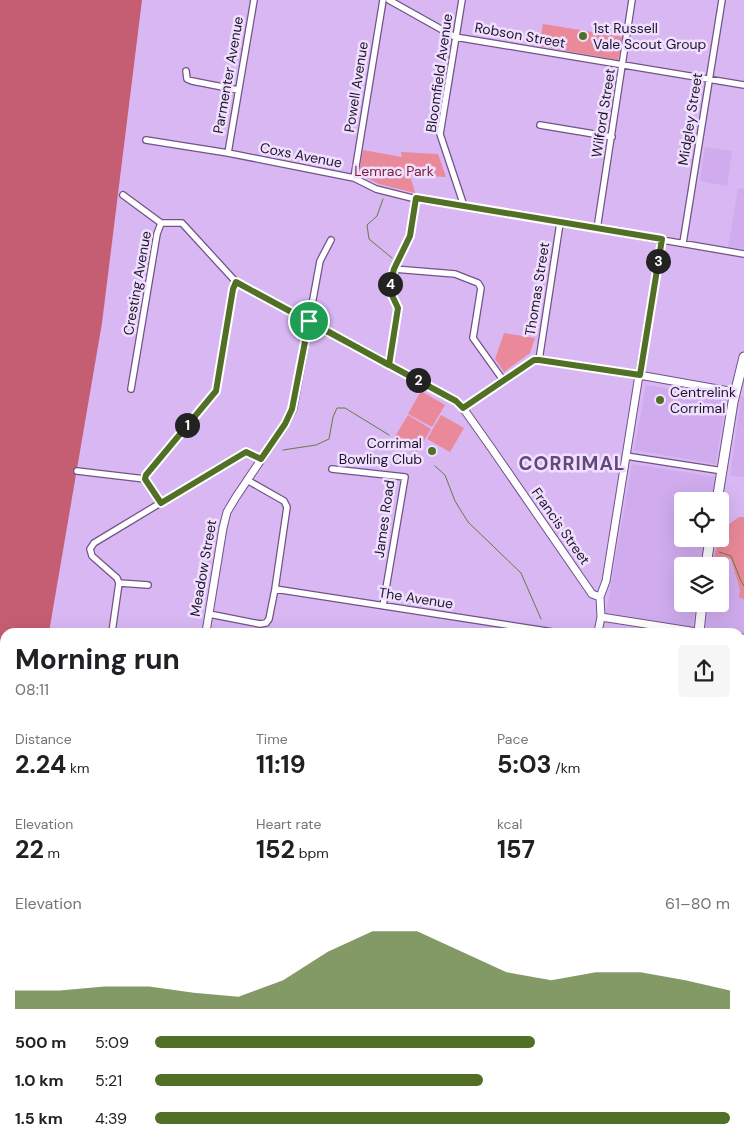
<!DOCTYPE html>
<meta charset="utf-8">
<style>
:root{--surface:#fff;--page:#f6f6f6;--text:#202124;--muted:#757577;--accent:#517026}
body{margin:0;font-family:"DM Sans",sans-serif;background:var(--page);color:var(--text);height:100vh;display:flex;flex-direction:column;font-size:19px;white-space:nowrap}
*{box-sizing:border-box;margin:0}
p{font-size:16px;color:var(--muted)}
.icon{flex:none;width:28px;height:28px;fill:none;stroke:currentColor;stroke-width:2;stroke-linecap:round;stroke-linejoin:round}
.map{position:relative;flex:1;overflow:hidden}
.details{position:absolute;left:0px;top:628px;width:745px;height:519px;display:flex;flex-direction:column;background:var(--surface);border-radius:15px 15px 0 0;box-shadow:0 5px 20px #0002}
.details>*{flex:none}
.tools{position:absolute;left:674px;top:492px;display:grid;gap:10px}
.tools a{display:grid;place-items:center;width:55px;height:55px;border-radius:5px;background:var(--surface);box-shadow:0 5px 20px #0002;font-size:25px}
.pin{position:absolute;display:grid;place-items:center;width:42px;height:42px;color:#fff;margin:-21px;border:2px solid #fff;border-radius:50%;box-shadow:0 1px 5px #0007}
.km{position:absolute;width:25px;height:25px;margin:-12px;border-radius:50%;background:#222;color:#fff;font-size:14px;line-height:25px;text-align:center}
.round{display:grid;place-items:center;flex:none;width:52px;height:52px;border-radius:5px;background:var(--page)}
.overview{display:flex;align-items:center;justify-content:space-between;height:85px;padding:0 15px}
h1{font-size:28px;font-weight:700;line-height:38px}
.metrics{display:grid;grid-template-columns:repeat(3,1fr);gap:8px;height:85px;padding:5px 15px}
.metrics div{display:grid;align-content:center}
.metrics b{font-size:25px;font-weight:700}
.metrics small{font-size:14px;font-weight:400}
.metrics p{font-size:14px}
.chart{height:140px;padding:10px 15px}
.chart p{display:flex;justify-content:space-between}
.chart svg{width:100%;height:90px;margin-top:5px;fill:var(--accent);opacity:.7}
ul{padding:0 15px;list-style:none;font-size:16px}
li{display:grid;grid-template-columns:80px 60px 1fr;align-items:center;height:38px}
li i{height:12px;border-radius:6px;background:var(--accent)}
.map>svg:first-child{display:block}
.built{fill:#d0acee}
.green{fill:#e9899a}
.forest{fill:#c65e73}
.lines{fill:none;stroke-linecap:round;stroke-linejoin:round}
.stream{stroke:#637d40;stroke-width:1}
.minor-casing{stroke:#715388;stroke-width:8}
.tertiary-casing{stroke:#715388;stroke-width:9}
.secondary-casing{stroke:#715388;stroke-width:11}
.minor{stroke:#fff;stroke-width:5.5}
.tertiary{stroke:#fff;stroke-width:7}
.secondary{stroke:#fff;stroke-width:9}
.route-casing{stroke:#fff;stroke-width:10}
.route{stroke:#517026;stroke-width:6}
.poi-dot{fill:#517026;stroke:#f0e0ff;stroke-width:2}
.labels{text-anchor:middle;stroke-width:5;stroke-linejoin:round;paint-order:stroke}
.poi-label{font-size:14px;fill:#20142a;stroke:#f0e0ff;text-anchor:start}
.street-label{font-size:14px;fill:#20142a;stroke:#f0e0ff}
.park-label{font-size:14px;fill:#7d1d38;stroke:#f0e0ff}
.district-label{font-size:19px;font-weight:bold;letter-spacing:1px;fill:#64477b;stroke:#f0e0ff}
</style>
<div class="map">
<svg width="744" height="1146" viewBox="0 0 744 1146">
<rect width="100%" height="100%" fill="#d8b7f3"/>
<path class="built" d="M705,147L732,151L727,186L700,181Z
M738,188L744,189V249L728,247Z
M646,385L726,398L716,464L634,450Z
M741,396L744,397V477L730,476Z
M632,464L715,477L716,480L712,501H682V539H706L702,566H682V604H696L692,627L606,613Z
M714,557L731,559L740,590L739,598L744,599V633L706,628L709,604H720V566H713Z
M740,646L744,647V779L740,778Z"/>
<path class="green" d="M543,24L623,37L618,60L539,46Z
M363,150L402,157L401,152L438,154L446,177L410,175L415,193L379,184L359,174Z
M504,333L535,338L530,353L504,372L495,359Z
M421,391L445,405L432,427L408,414Z
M408,415L431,429L417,452L394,438Z
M441,415L464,428L450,452L427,439Z
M739,517H744V599L739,598L740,590L731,559L714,557L719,539H720L722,529Z
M740,821L744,822V959L740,955Z"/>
<path class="forest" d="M0,0H142L102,323L49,632H5V736L0,735Z"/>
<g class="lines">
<path class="stream" d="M383,199L377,216L367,225L369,239L392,258
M283,450L316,445L329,439L333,417L337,408H345L389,435
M435,466L445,475L455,501L468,522L521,573L541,619
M719,552L731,556L741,581L744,586
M740,916L744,934
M671,1141L672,1146"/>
<defs>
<path id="minor" d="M389,0L455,37L744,85
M462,0L440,134L464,206
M186,71L187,79L192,81L238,90
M540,125L612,137
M146,140L228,153L354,178L376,189L416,199L464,206L744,254
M228,153L254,0
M354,178L383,0
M123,195L161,223
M597,229L632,0
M683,243L722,0
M394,269L455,274L478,283L481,288L473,338L503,380
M539,360L560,223
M389,365L398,308L389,289L394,269L410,236L416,199
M639,375L662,239
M131,389L157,234L161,223H182L236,282L309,321L320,261L331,240
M626,456L723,471
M332,469L405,477L383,606
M77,471L145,479
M145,479L146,475L216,391L233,289L236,282
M145,479L161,503
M119,583L148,585
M275,589L553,632
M209,614L260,624L266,623L269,619L275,589L287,507L284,501L247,480
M112,632L119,583L117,578L92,556L90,549L94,543L245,452L261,459
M740,785H744
M0,796L5,797
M0,923L5,890
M740,1032L744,1036
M740,1101H744
M58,1146L59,1141
M226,1146L227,1141
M459,1146L460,1141
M586,1146L590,1141"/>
<path id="tertiary" d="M463,408L534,360H539L639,375L729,391H735
M601,617L697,632
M206,632L223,528L227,512L236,497L285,424L293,409L309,321L456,401L463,408L492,449L592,594L600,597
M598,632L601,617L600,597L606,581L639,375"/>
<path id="secondary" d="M717,501L733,402L744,357
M706,566L710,539
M699,632L702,604
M740,639H744
M147,1146L148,1141
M691,1146V1141"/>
</defs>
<use href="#minor" class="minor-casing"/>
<use href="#tertiary" class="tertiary-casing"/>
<use href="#secondary" class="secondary-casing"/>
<use href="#minor" class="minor"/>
<use href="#tertiary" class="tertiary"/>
<use href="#secondary" class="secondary"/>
</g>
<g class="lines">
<defs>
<path id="route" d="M309,321L292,409L285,424L261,459L246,452L161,503L145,479L146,475L216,391L233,289L236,282C310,322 383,362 456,401L463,408L534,360H539L640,375L662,239L416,198L410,236L394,269L389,289L398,308L389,365L309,321"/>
</defs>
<use href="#route" class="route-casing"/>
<use href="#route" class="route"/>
</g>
<g class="poi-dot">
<circle cx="583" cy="36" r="5"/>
<circle cx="660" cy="400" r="5"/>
<circle cx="432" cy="451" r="5"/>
</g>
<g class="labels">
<g class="poi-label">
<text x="593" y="33">1st Russell<tspan x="593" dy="16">Vale Scout Group</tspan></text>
<text x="670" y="397">Centrelink<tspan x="670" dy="16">Corrimal</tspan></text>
<text x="422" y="448" text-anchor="end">Corrimal<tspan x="422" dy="16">Bowling Club</tspan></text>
</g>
<g class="street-label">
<text transform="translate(520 35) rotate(10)" y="5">Robson Street</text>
<text transform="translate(439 73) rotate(-82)" y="5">Bloomfield Avenue</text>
<text transform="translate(228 75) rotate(-80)" y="5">Parmenter Avenue</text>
<text transform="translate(356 87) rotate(-81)" y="5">Powell Avenue</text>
<text transform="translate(603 113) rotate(-81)" y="5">Wilford Street</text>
<text transform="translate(690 119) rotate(-81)" y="5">Midgley Street</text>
<text transform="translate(301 155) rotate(11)" y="5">Coxs Avenue</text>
<text transform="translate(137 283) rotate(-80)" y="5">Cresting Avenue</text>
<text transform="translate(537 289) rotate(-81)" y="5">Thomas Street</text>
<text transform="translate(384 519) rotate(-82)" y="5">James Road</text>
<text transform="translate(561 526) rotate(55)" y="5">Francis Street</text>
<text transform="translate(203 568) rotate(-80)" y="5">Meadow Street</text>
<text transform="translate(416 598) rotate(9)" y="5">The Avenue</text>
</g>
<g class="park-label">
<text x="394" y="176">Lemrac Park</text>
</g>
<g class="district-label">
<text x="572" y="470">CORRIMAL</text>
</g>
</g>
</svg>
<div class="tools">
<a><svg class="icon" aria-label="locate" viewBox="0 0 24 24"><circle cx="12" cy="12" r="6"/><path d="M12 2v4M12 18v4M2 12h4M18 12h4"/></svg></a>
<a><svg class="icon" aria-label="layers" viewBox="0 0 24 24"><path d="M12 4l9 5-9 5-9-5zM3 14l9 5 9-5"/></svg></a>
</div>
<div class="pin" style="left:309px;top:321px;background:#1e9e55"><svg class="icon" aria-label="arrive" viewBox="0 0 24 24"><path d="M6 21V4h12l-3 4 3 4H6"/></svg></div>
<b class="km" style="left:187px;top:425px">1</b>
<b class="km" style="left:418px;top:380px">2</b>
<b class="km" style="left:658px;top:261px">3</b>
<b class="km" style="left:390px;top:284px">4</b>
<section class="details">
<div class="overview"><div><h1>Morning run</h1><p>08:11</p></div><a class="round"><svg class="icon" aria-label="share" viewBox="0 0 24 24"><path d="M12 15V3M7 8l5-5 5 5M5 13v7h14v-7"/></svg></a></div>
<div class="metrics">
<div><p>Distance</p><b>2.24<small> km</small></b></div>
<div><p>Time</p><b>11:19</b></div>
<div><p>Pace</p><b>5:03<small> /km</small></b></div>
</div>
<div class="metrics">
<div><p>Elevation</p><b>22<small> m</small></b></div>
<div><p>Heart rate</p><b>152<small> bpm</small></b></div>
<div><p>kcal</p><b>157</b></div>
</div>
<div class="chart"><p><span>Elevation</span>61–80 m</p>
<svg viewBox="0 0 160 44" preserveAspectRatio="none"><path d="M0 44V35L10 35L20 33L30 33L40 36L50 38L60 30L70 16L80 6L90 6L100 16L110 26L120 30L130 26L140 26L150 30L160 35V44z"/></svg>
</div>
<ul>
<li><b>500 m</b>5:09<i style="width:66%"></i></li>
<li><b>1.0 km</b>5:21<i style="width:57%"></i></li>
<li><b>1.5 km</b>4:39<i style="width:100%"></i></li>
</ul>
</section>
</div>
